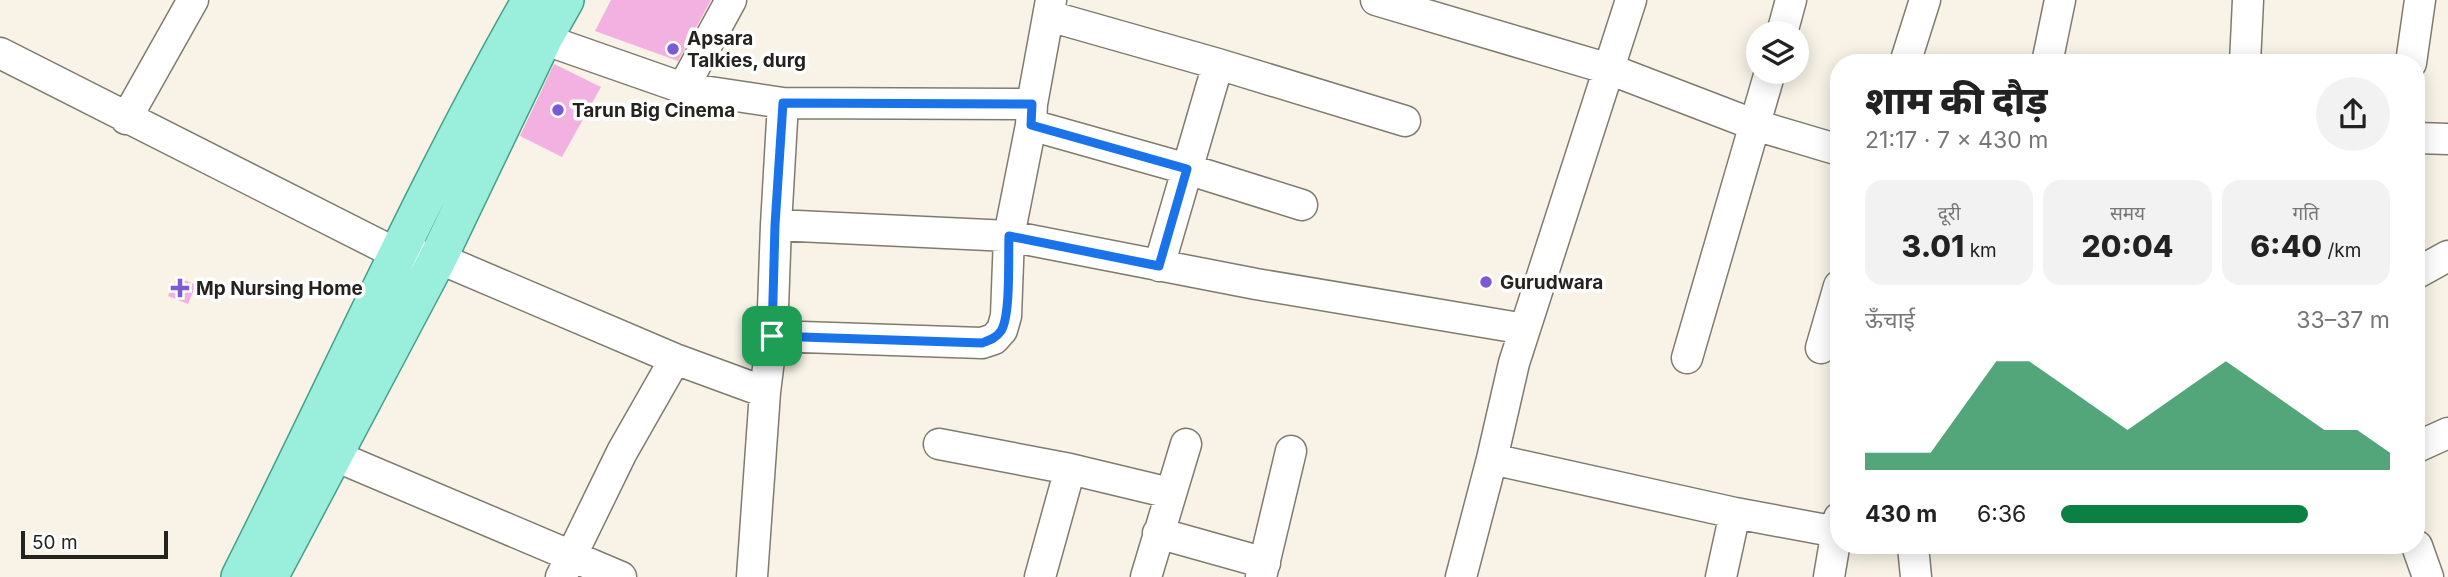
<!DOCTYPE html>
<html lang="hi">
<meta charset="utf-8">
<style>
:root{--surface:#fff;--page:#f2f2f2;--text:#222;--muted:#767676;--accent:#0b8043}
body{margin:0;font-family:Inter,"Noto Sans Devanagari",sans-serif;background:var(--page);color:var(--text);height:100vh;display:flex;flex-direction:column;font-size:26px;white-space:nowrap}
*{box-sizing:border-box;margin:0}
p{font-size:23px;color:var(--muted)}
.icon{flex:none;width:38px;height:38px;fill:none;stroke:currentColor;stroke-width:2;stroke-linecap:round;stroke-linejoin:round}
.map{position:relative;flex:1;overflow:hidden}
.details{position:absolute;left:1830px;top:54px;width:595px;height:500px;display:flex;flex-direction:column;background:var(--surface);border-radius:28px;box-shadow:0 4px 18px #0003}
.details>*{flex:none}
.fabs{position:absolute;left:1746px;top:21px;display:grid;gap:14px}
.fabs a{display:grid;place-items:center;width:63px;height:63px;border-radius:50%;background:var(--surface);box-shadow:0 4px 18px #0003;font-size:35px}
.scale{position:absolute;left:21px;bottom:18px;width:147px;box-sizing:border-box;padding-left:7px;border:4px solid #25231e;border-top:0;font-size:19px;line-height:24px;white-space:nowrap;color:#25231e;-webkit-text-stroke:5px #fff;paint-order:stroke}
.pin{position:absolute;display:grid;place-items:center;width:60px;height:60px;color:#fff;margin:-30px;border-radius:14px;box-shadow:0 4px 10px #0006}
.round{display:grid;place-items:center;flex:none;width:74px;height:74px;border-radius:37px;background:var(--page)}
.head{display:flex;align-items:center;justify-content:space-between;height:119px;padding:0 35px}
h1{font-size:38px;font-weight:800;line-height:52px}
.figures{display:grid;grid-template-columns:repeat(3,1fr);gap:10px;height:119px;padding:7px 35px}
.figures div{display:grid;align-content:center;border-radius:18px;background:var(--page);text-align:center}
.figures b{font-size:30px;font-weight:800}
.figures small{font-size:19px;font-weight:400}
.figures p{font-size:19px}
.chart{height:196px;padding:14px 35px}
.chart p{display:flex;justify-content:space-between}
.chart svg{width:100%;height:126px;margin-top:7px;fill:var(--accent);opacity:.7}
ul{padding:0 35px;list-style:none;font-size:23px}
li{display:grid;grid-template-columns:112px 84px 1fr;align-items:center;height:52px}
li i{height:18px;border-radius:9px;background:var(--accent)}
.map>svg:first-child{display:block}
.building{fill:#f2b1e0}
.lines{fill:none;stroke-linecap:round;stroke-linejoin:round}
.minor-casing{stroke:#7f7b6f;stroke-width:33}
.major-casing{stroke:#46a08a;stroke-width:40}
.minor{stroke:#fff;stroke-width:30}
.major{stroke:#9aeedc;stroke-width:37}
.route-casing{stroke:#fff;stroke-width:14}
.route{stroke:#1a73e8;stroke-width:9}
.poi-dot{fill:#7d59d3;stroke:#fff;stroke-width:2.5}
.labels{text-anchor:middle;stroke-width:7;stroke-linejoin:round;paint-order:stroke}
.poi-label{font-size:19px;font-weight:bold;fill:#25231e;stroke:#fff;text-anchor:start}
</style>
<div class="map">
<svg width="2448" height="577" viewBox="0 0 2448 577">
<rect width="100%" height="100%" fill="#f8f3e6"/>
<path class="building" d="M611,0H711L678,61L595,31Z
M554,64L601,87L562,157L520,136Z
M177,277L196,285L188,304L168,296Z"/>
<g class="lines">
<defs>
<path id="minor" d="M1376,0L1609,69L1755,125L1839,150
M1049,16L1218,64L1405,121
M523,30L543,39L683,88L783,103L1032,104
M1782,33L1791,0
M0,53L397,254L438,258L675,359L765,392
M1905,63L1925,0
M2047,63L2060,0
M2245,63L2248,0
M2411,63L2420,0
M683,88L731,0
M126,119L193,0
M1031,125L1187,169L1302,205
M2417,138L2448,139
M776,225L1009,236L1256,284L1525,329
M1159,266L1218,64
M2417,273L2448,256
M772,336L982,343L994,339L1002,330L1006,316L1009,236L1031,125L1032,104L1051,0
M1821,348L1839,286
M1687,358L1770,72
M939,444L1070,469L1170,493
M314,447L621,577
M2417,447L2448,433
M1492,459L1735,513L1837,532
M1158,533L1265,563
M1913,546L1916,577
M2417,546L2428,577
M561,577L622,452L675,359
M752,577L765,392L772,336L776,225L783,103
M1040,577L1070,469
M1146,577L1186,444
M1261,577L1291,451
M1461,577L1492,459L1514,363L1631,0
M1721,577L1735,513
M1829,577L1839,518"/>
<path id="major" d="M240,577C337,385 424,187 531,0
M269,577L438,258L543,39L565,0"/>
</defs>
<use href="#minor" class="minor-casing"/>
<use href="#major" class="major-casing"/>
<use href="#minor" class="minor"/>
<use href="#major" class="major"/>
</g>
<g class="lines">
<defs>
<path id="route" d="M783,103L1032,104L1031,125L1187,169L1159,266L1009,236C1008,257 1011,315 1001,331C996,338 990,340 982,343L772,336L775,225Z"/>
</defs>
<use href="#route" class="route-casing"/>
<use href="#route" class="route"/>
</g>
<g class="poi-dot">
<circle cx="673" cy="49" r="7"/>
<circle cx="558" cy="110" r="7"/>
<circle cx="1486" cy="282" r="7"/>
<path d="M176.5 277.5h7v7h7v7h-7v7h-7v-7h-7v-7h7z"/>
</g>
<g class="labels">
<g class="poi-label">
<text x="687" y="45">Apsara<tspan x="687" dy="22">Talkies, durg</tspan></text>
<text x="572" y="117">Tarun Big Cinema</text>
<text x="1500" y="289">Gurudwara</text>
<text x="196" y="295">Mp Nursing Home</text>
</g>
</g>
</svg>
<div class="fabs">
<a><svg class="icon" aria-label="layers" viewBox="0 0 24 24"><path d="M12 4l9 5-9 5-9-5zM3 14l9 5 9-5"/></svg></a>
</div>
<div class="scale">50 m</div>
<div class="pin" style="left:772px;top:336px;background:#1e9e55"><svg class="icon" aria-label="arrive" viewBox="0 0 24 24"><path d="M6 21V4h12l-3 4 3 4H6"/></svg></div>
<section class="details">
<div class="head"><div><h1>शाम की दौड़</h1><p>21:17 · 7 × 430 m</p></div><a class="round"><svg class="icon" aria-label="share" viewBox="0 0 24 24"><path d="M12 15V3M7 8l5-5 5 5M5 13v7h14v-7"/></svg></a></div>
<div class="figures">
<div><p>दूरी</p><b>3.01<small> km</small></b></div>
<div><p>समय</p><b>20:04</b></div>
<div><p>गति</p><b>6:40<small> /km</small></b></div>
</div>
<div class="chart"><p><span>ऊँचाई</span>33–37 m</p>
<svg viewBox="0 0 160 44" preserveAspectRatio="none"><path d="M0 44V38L10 38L20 38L30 22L40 6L50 6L60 14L70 22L80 30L90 22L100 14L110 6L120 14L130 22L140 30L150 30L160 38V44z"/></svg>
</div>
<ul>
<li><b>430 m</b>6:36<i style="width:75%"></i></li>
</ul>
</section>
</div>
